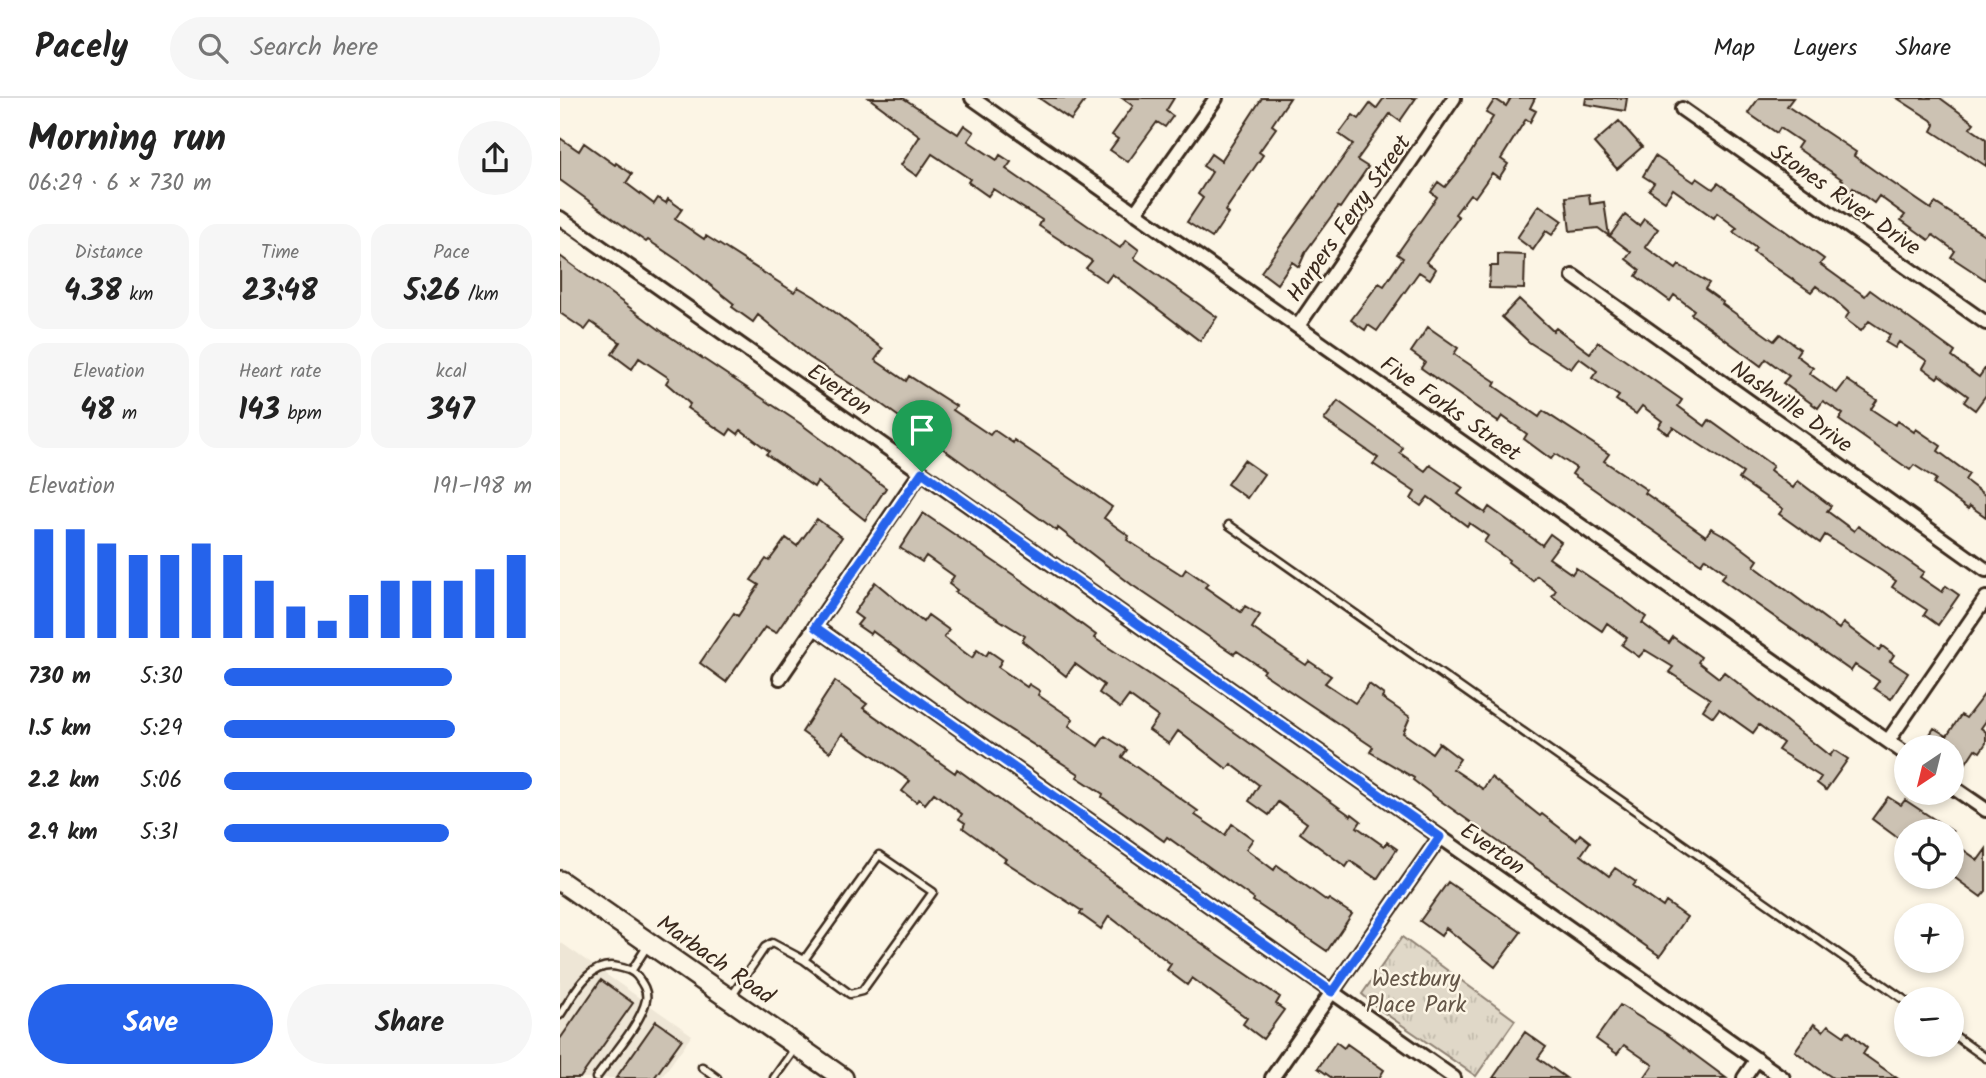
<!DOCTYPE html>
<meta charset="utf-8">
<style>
:root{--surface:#fff;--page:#f6f6f6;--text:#222;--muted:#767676;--line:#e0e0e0;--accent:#2563eb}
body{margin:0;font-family:Kalam,sans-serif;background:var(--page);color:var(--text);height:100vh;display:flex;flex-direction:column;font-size:26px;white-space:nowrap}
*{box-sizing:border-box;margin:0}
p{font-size:23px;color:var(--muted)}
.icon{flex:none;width:38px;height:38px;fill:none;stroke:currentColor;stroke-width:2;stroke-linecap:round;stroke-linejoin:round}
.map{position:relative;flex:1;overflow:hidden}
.sheet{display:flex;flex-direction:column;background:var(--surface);width:560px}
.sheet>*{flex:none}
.needle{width:46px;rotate:215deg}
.fabs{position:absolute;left:1334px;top:637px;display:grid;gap:14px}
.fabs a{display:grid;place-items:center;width:70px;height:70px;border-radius:50%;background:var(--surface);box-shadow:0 4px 10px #0003;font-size:35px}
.pin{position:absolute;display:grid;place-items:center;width:60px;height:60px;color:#fff;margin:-72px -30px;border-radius:50% 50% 50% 0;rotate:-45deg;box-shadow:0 0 7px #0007}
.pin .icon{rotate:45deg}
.round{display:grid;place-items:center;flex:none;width:74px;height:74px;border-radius:37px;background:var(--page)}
.overview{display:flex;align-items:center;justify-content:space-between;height:119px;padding:0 28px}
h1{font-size:38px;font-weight:700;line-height:52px}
.metrics{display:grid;grid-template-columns:repeat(3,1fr);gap:10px;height:119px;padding:7px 28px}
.metrics div{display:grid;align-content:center;border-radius:18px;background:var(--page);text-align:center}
.metrics b{font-size:30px;font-weight:700}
.metrics small{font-size:19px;font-weight:400}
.metrics p{font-size:19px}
.chart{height:196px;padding:14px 28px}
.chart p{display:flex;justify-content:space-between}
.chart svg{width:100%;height:126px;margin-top:7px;stroke:var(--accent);stroke-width:6}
.cta{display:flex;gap:14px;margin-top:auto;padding:14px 28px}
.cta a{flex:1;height:80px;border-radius:42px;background:var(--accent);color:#fff;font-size:28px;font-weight:700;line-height:80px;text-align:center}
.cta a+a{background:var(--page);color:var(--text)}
ul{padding:0 28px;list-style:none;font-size:23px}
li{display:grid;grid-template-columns:112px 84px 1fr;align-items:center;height:52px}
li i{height:18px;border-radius:9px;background:var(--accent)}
header{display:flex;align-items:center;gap:42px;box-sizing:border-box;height:98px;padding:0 35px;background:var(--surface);border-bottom:2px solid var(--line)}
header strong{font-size:33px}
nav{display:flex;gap:38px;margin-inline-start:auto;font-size:24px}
.search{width:490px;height:63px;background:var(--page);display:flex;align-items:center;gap:18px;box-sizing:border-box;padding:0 24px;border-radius:38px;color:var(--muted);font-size:26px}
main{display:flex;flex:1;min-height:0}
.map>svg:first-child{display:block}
.built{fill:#eee6d6}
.grass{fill:url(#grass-tufts);stroke:#8e8173;stroke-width:2}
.building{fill:#ccc2b3;stroke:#3b2a1e;stroke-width:2}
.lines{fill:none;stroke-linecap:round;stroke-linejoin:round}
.lane-casing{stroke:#3b2a1e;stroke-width:11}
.street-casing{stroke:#3b2a1e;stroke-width:18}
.secondary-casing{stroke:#3b2a1e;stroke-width:24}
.lane{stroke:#fcf5e5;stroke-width:6}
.street{stroke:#fcf5e5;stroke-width:12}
.secondary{stroke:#fcf5e5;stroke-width:19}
.route-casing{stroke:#fff;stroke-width:14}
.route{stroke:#2563eb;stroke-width:9}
.labels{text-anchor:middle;stroke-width:5;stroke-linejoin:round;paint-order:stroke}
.street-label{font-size:23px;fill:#3b2a1e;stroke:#fcf5e5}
.park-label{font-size:23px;fill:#645648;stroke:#fcf5e5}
</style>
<header>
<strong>Pacely</strong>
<div class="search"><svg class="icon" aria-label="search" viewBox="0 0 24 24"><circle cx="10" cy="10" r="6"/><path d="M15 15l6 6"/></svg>Search here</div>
<nav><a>Map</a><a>Layers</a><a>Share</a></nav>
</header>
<main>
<section class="sheet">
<div class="overview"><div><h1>Morning run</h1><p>06:29 · 6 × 730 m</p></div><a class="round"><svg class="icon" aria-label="share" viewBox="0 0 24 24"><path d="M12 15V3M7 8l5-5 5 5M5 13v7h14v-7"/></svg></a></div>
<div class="metrics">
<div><p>Distance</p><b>4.38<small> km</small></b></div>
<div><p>Time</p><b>23:48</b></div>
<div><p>Pace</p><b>5:26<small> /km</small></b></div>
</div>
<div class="metrics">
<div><p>Elevation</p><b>48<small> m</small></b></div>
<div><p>Heart rate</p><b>143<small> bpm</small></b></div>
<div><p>kcal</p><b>347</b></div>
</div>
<div class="chart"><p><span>Elevation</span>191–198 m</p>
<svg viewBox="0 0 160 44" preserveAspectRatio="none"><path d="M5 44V6M15 44V6M25 44V11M35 44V15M45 44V15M55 44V11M65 44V15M75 44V24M85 44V33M95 44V38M105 44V29M115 44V24M125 44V24M135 44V24M145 44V20M155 44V15"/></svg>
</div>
<ul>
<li><b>730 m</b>5:30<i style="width:74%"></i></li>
<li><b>1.5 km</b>5:29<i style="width:75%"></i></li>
<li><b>2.2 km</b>5:06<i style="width:100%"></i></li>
<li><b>2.9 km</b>5:31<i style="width:73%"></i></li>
</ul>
<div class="cta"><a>Save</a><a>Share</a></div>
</section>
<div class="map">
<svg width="1426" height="980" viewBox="0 0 1426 980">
<defs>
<pattern id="grass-tufts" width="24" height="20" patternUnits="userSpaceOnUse" patternTransform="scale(1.75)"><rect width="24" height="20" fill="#e0d8c8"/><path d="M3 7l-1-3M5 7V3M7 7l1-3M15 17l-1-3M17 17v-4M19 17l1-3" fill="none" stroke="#c1baab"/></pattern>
</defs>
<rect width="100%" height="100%" fill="#fcf5e5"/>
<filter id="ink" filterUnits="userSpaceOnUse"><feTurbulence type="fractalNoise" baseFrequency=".0143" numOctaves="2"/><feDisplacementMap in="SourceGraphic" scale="14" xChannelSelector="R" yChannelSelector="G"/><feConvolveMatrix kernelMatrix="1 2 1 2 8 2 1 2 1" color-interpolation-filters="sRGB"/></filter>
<g filter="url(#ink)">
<path class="built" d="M0,844L132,937L101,980H0Z"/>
<path class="grass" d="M842,839L955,922L916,978L820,912L802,896Z"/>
<path class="building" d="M309,0H343L398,36L404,27L414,34L408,43L437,62L440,57L451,64L446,71L560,150L566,142L579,152L574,160L657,219L640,243L552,176L546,184L526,170L532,163L479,128L482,122L433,91L428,98L408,84L410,81L372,56L357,78L341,67L360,38Z
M479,0H527L511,22Z
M562,0H614L606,13L613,18L605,29L597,24L568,64L550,52L558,41L552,37L573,8Z
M702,0H730L712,27L716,30L699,54L703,57L665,113L668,116L652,140L627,124L643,100L638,96L652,74L643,68L651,56L661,63Z
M824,0H856L840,23L830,16L797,62L808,69L780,110L778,109L746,153L739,169L732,164L717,186L701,174L793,46L779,36L793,17L799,21L810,6L816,11Z
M951,0H975L970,10L976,13L970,24L966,21L941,61L948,66L939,80L932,75L915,99L910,96L895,116L899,119L866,164L876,171L870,181L859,174L817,233L808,227L805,232L791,222L819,185L824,188L843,160L837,156L877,99L871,94L878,84L885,89L905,64L933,19L926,15L935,1L946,8Z
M1026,0H1067L1065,13L1025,6Z
M1199,0H1233L1227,8L1296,54L1294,58L1315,73L1371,111L1375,105L1426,138V182L1391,159L1395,153L1373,137L1369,142L1341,122L1345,117L1319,98L1314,105L1293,90L1285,102L1275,94L1283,82L1237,50L1241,44L1220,30L1217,35L1188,15Z
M1337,0H1380L1414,25L1410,30L1426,41V68L1372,33L1375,27L1371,22Z
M1059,23L1082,49L1057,71L1034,45Z
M0,40L19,53L24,45L55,67L56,65L72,76L66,85L94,106L98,100L106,105L108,101L122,111L115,121L144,141L146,138L154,143L234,194L238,189L255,199L323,251L315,262L346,283L349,278L396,308L393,312L430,337L434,332L453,345L454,342L531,394L552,409L544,420L569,438L567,442L622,477L626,471L648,486L645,489L681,514L685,508L700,517L692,530L746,567L749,563L771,578L765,585L795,605L809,586L824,597L822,600L850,619L843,635L872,655L879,645L900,661L893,671L923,691L931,679L980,718L982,716L1016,742L1020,736L1030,744L1021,757L1049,778L1055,770L1076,784L1073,788L1103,809L1106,804L1127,819L1100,858L878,701L853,682L854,680L810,654L813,649L703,575L705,572L677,553L674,556L572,487L498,430L497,433L317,303L249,259L198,217L193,224L172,209L174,206L125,167L88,142L86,144L0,82Z
M1095,58L1134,84L1137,80L1153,91L1158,85L1264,161L1260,166L1289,187L1305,198L1310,192L1395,254L1392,259L1419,279L1426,269V297L1415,312L1404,304L1408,298L1379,277L1377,280L1363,270L1367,263L1339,244L1335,250L1325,244L1330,237L1309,223L1301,233L1285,221L1289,215L1277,204L1256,188L1251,194L1193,154L1196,150L1173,134L1177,130L1157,115L1154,120L1113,91L1105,103L1089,92L1094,85L1083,78Z
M1029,96L1030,106L1044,104L1049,138L1038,130L1010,133L1006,99Z
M979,107L1002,123L992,137L986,133L973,152L957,140Z
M1065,117L1079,128L1084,121L1098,131L1085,149L1116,171L1119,167L1149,185L1145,191L1163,204L1162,206L1214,243L1220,236L1240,251L1236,257L1253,270L1249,275L1277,295L1287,282L1317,302L1311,311L1335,327L1338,323L1354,334L1356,331L1381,348L1378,353L1409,376L1405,382L1426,398V419L1410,408L1408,411L1373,386L1376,381L1354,367L1350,372L1279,322L1283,316L1263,303L1258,310L1223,285L1229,278L1206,261L1201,268L1131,216L1134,212L1114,197L1110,203L1076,178L1080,172L1066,161L1071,154L1050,138Z
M938,156L965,157L964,191L929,190L930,168H938Z
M0,158L100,232L241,326L326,390L305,422L257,384L254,389L206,356L209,353L181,332L178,336L171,331L167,337L127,310L130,306L106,285L109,280L79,260L72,271L52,256L60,244L31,224L25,232L0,215Z
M959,201L993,233L996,230L1030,255L1038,244L1066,263L1122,302L1118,308L1145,328L1149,322L1213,368L1210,372L1233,390L1238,383L1271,408L1267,413L1294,433L1298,428L1364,474L1360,479L1382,494L1386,488L1399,497L1378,527L1364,517L1367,512L1332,489L1336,483L1322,473L1265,437L1260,445L1219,416L1223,411L1179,381L1183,375L1171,367L1113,329L1108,336L1098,329L1102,323L1082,308L1076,316L1056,302L1059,298L1032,280L1037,273L1019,260L1011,271L969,244L942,219Z
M868,229L898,250L894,256L936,284L934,288L979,319L983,313L1049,356L1044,363L1087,392L1085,395L1146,438L1151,430L1169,440L1198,462L1194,468L1279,531L1283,525L1319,552L1322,548L1334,557L1330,563L1348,575L1331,601L1314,590L1319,583L1295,567L1291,573L1161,481L1166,475L1145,460L1141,466L1012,376L1016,370L995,356L991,361L964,341L967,336L942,318L938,324L861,270L865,264L851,254Z
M778,303L843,350L840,355L865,373L870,367L903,390L898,396L925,415L929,409L982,447L990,436L1001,444L989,460L1012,476L1016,470L1068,505L1086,519L1082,525L1109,545L1113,539L1141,559L1138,564L1159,580L1164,574L1270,658L1274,652L1288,661L1266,692L1257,685L1261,679L1218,652L1223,645L1199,627L1193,635L1159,611L1153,619L1143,612L1150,601L1109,574L1113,569L1085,552L1079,559L1062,547L1067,540L1047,525L1042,533L1005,508L992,498L996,492L977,478L973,483L948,464L949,462L924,444L928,438L909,425L907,428L868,399L861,408L851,401L855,394L813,366L818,360L764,322Z
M684,362L704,376L687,400L667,386Z
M363,415L461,482L536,537L534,540L641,610L791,718L792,716L801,723L797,729L824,748L827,744L837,751L817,781L790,763L786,769L740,735L747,725L718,704L709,717L689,703L699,687L671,666L667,671L618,633L609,646L589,632L598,619L569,598L560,610L539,595L544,587L515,566L506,578L462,543L465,538L395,494L397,492L389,486L394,478L366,458L362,464L340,450Z
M257,421L282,439L216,535L205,529L166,584L140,565L174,515L178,518L199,487L191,482L206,461L209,463L226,440L237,448Z
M315,484L363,524L368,517L389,532L384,539L412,560L417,552L426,558L429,553L442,562L438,569L467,589L469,586L480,593L478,597L513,621L509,628L538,648L545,638L567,652L562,659L638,713L635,717L665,737L672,726L693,741L686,751L714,772L717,767L767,803L769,801L792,816L767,853L693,803L694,801L607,739L604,743L542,699L543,696L517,679L519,676L416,610L312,533L310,536L297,527L302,521L294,515Z
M275,583L307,606L303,610L395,675L397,671L567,794L720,899L716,906L724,912L703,941L683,926L687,920L632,880L627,887L607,872L611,866L549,818L541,831L520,816L522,813L444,763L446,761L403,730L405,725L399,721L402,716L374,695L365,706L359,701L356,704L342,693L350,683L282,636L270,654L242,634Z
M1426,594V623L1421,630L1426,634V645L1420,654L1415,651L1400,674L1391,668V649H1372L1365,644L1374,630L1387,638L1401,617L1406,620Z
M1328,699L1341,707L1345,702L1392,733H1346V746L1312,721Z
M1391,743L1418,762L1426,751V793L1421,799L1391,777Z
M888,784L961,834L935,869L886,830L881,838L860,823Z
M41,882L73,905L20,980H0V941Z
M1060,907L1108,937L1166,980H1084L1093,967L1064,947L1057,956L1036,941Z
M96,923L122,941L94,980H56Z
M1254,926L1263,933L1268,927L1284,938L1288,933L1307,950L1303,956L1337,980H1273L1255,968L1235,953Z
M965,934L986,949L978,960L1006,980H933Z
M776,944L784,950L787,946L824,972L819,980H772L758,970Z"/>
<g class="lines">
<defs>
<path id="lane" d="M669,427L1346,903
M72,872L88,847
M171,899L205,849L212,845L244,862L290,896L302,893L373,794L319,757L244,862
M0,917C14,896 29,862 58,869C66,871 72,872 77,878C82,885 88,893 86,902C81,926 50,960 36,980
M1391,935L1426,960
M142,969L157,980
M214,980L236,949"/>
<path id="street" d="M412,0L1346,656
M1122,11L1426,225
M575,115L656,0
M0,120L1223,980
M1013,178L1426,472
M738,228L894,0
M255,529L894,980
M220,580L361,374
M1328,643L1426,500
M1391,688L1426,712
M712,980L880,739
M1184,980L1197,961"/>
<path id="secondary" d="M0,783L283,980"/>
</defs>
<use href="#lane" class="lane-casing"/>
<use href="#street" class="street-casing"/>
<use href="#secondary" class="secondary-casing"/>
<use href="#lane" class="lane"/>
<use href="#street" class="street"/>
<use href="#secondary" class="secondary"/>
</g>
</g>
<g class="lines" filter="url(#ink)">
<defs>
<path id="route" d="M362,374L880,739L772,894L255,529Z"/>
</defs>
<use href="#route" class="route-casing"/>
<use href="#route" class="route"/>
</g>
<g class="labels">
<g class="street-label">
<text transform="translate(1286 101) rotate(35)" y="8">Stones River Drive</text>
<text transform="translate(788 120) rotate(-55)" y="8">Harpers Ferry Street</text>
<text transform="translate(280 291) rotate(35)" y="8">Everton</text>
<text transform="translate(1232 308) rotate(35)" y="8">Nashville Drive</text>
<text transform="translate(891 310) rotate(35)" y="8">Five Forks Street</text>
<text transform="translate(933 750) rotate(35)" y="8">Everton</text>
<text transform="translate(156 861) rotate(35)" y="8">Marbach Road</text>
</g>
<g class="park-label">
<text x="856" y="888">Westbury<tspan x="856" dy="26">Place Park</tspan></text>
</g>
</g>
</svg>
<div class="fabs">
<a><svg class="needle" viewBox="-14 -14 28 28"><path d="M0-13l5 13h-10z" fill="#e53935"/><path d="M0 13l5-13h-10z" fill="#767676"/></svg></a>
<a><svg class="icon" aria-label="locate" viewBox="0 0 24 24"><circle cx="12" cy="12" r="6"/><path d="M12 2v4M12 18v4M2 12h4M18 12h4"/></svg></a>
<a>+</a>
<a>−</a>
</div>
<div class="pin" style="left:362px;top:374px;background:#1e9e55"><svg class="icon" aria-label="arrive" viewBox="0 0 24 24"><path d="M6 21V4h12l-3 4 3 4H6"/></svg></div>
</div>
</main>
